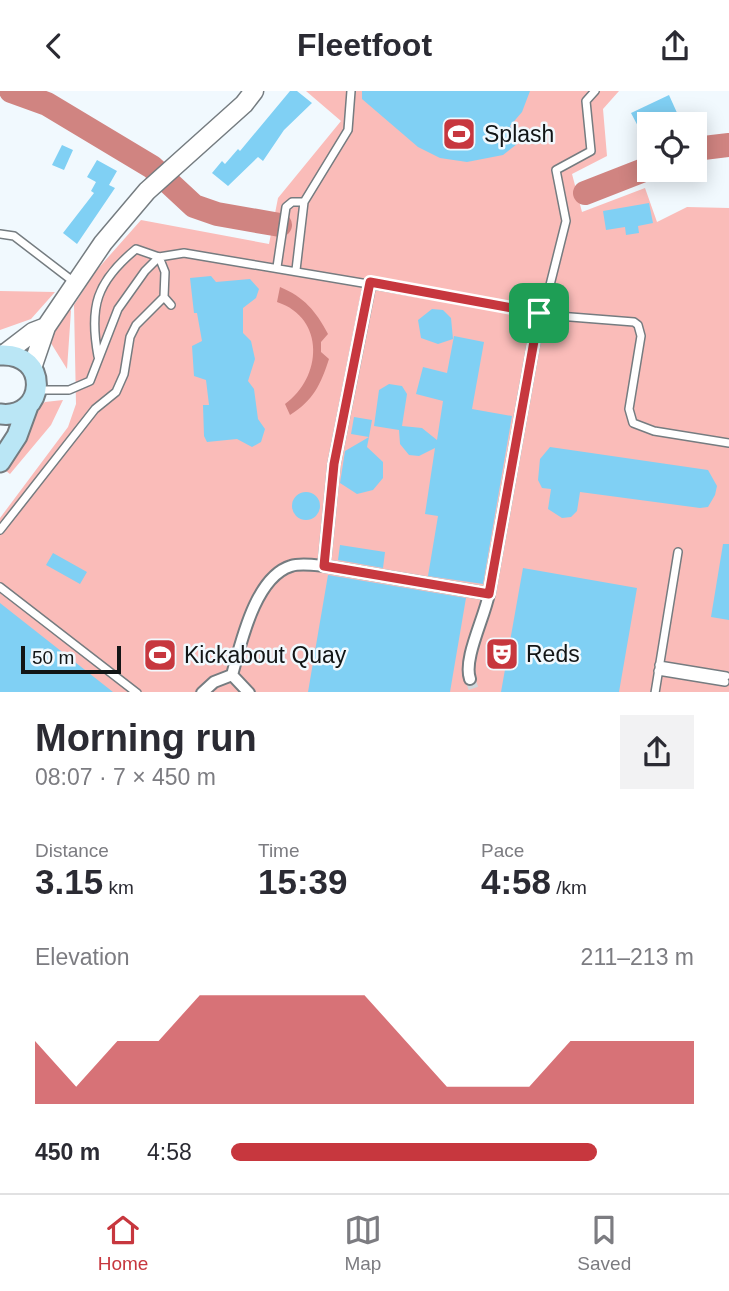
<!DOCTYPE html>
<meta charset="utf-8">
<style>
:root{--surface:#fff;--page:#f2f2f3;--text:#2b2b33;--muted:#7c7c81;--line:#e1e1e2;--accent:#c7373e}
body{margin:0;font-family:Helvetica,sans-serif;background:var(--page);color:var(--text);height:100vh;display:flex;flex-direction:column;font-size:26px;white-space:nowrap}
*{box-sizing:border-box;margin:0}
p{font-size:23px;color:var(--muted)}
.icon{flex:none;width:38px;height:38px;fill:none;stroke:currentColor;stroke-width:2;stroke-linecap:round;stroke-linejoin:round}
.map{position:relative;height:601px;overflow:hidden}
.drawer{display:flex;flex-direction:column;background:var(--surface);flex:1}
.drawer>*{flex:none}
.fabs{position:absolute;left:637px;top:21px;display:grid;gap:14px}
.fabs a{display:grid;place-items:center;width:70px;height:70px;border-radius:0px;background:var(--surface);box-shadow:0 4px 18px #0003;font-size:35px}
.scale{position:absolute;left:21px;bottom:18px;width:100px;box-sizing:border-box;padding-left:7px;border:4px solid #121516;border-top:0;font-size:19px;line-height:24px;white-space:nowrap;color:#121516;-webkit-text-stroke:5px #f1f9fe;paint-order:stroke}
.pin{position:absolute;display:grid;place-items:center;width:60px;height:60px;color:#fff;margin:-30px;border-radius:14px;box-shadow:0 4px 10px #0006}
.round{display:grid;place-items:center;flex:none;width:74px;height:74px;border-radius:0px;background:var(--page)}
.head{display:flex;align-items:center;justify-content:space-between;height:119px;padding:0 35px}
h1{font-size:38px;font-weight:700;line-height:52px}
.figures{display:grid;grid-template-columns:repeat(3,1fr);gap:10px;height:119px;padding:7px 35px}
.figures div{display:grid;align-content:center}
.figures b{font-size:35px;font-weight:700}
.figures small{font-size:19px;font-weight:400}
.figures p{font-size:19px}
.chart{height:196px;padding:14px 35px}
.chart p{display:flex;justify-content:space-between}
.chart svg{width:100%;height:126px;margin-top:7px;fill:var(--accent);opacity:.7}
ul{padding:0 35px;list-style:none;font-size:23px}
li{display:grid;grid-template-columns:112px 84px 1fr;align-items:center;height:52px}
li i{height:18px;border-radius:9px;background:var(--accent)}
header{display:flex;justify-content:space-between;align-items:center;height:91px;padding:0 35px;background:var(--surface);font-size:32px;font-weight:700}
.dock{display:flex;justify-content:space-around;align-items:center;height:98px;border-top:2px solid var(--line);background:var(--surface);font-size:19px;color:var(--muted)}
.dock a{display:grid;justify-items:center;gap:4px}
.dock .on{color:var(--accent)}
.map>svg:first-child{display:block}
.green{fill:#fabcb9}
.water{fill:#d08481}
.lines{fill:none;stroke-linecap:round;stroke-linejoin:round}
.river{stroke:#d08481;stroke-width:24}
.building{fill:#80d0f4}
.pedestrian-tunnel{stroke:#d0d7db;stroke-width:10;stroke-dasharray:10 5;stroke-linecap:butt}
.service-casing{stroke:#757c80;stroke-width:10}
.pedestrian-casing{stroke:#757c80;stroke-width:14}
.tertiary-casing{stroke:#757c80;stroke-width:21}
.secondary-casing{stroke:#757c80;stroke-width:23}
.service{stroke:#fff;stroke-width:7}
.pedestrian{stroke:#fff;stroke-width:10}
.tertiary{stroke:#fff;stroke-width:18}
.secondary{stroke:#bae6f5;stroke-width:19}
.route-casing{stroke:#fff;stroke-width:14}
.route{stroke:#c7373e;stroke-width:9}
.labels{text-anchor:middle;stroke-width:5;stroke-linejoin:round;paint-order:stroke}
.poi-label{font-size:23px;fill:#121516;stroke:#f1f9fe;text-anchor:start}
</style>
<header><svg class="icon" aria-label="back" viewBox="0 0 24 24"><path d="M15 5l-7 7 7 7"/></svg>Fleetfoot<svg class="icon" aria-label="share" viewBox="0 0 24 24"><path d="M12 15V3M7 8l5-5 5 5M5 13v7h14v-7"/></svg></header>
<div class="map">
<svg width="729" height="602" viewBox="0 0 729 602">
<rect width="100%" height="100%" fill="#f1f9fe"/>
<path class="green" d="M306,0H619L603,18L607,65L572,83L582,121L645,97L657,131L687,116L729,117V601H0V427L68,336L76,313L74,214L95,181L141,129L269,153L278,107L341,30Z
M0,200L55,201L31,228L0,239Z
M68,215L71,220L67,278L49,249Z
M63,309L51,334L10,383L2,377L36,318L45,311Z"/>
<path class="water" d="M280,196C304,206 316,220 328,243L321,251V261L329,268C321,293 313,310 290,324L285,313C322,287 326,227 277,211Z"/>
<g class="lines">
<path class="river" d="M11,0L47,13L152,76L194,115L217,123L280,134
M695,58L729,54
M585,102L649,77"/>
</g>
<path class="building" d="M290,0H297L312,12L284,39L263,70L258,66L228,95L212,82L222,70L225,73L238,58L240,60Z
M362,0H530L522,21L510,35L521,50L503,64L467,71L440,67L418,56L362,8Z
M669,4L678,24L658,33H649V37L641,41L631,22Z
M62,54L73,59L64,79L52,74Z
M97,69L117,80L109,94L115,97L77,153L63,142L94,102L91,100L96,91L87,86Z
M649,112L653,132L638,135L639,142L626,144L625,136L606,139L603,120Z
M211,185L216,191L250,188L259,198L256,207L243,217V242L251,250L255,268L248,290L254,298L258,328L265,338L261,351L252,356L237,348L207,351L204,345L203,314H209L206,289L194,285L192,255L202,250L197,222H194L190,187Z
M432,218L443,219L451,227L453,248L438,253L421,247L418,229Z
M454,245L484,251L472,318L512,325L483,493L428,485L438,425L425,423L435,357L419,365L409,364L400,353L399,339L374,335L379,299L389,293L402,295L407,303L402,335L422,337L437,349L443,310L416,303L423,276L447,282Z
M354,326L372,329L369,346L351,343Z
M369,346L367,356L383,371V387L373,399L357,403L340,392L345,360Z
M550,356L708,379L717,395L715,404L708,416L700,417L580,401L577,420L571,426L562,427L548,418L551,398L542,397L538,389L540,368Z
M292 415a14 14 0 1 1 28 0a14 14 0 1 1-28 0Z
M723,453H729V529L711,526Z
M340,454L385,461L383,477L338,469Z
M53,462L87,481L80,493L46,474Z
M523,477L637,497L619,601H501Z
M328,484L466,507L450,601H308Z
M0,512L113,601H0Z"/>
<g class="lines">
<path class="pedestrian-tunnel" d="M470,588L475,602"/>
<defs>
<path id="service" d="M0,143L14,145L74,191
M277,176L286,116L292,111H304
M296,179L304,111L348,39L351,0
M164,206L171,214
M543,222L566,130L556,79L591,60L586,10L595,0
M98,265C89,216 96,191 136,158L159,166L184,162L558,225L634,231L638,234L641,245L629,318L633,332L654,340L729,352
M38,299H69L90,290L118,218L145,180L159,166
M0,439L95,318L116,301L124,283L130,246L136,234L164,206L165,181L159,166
M0,496L137,602
M659,574L726,585
M658,580L725,591
M655,602L678,461"/>
<path id="pedestrian" d="M324,475L489,503C484,528 463,568 470,588
M489,503L539,222
M202,602L214,591L232,584
M249,602L232,584C241,552 255,486 291,475C300,472 314,474 324,475L334,373L370,192"/>
<path id="tertiary" d="M3,264L33,241L46,236
M32,277L46,236L103,152L147,100L244,13L254,0"/>
<path id="secondary" d="M0,264C51,261 46,329 0,323
M0,371L17,345L28,315"/>
</defs>
<use href="#service" class="service-casing"/>
<use href="#pedestrian" class="pedestrian-casing"/>
<use href="#tertiary" class="tertiary-casing"/>
<use href="#secondary" class="secondary-casing"/>
<use href="#service" class="service"/>
<use href="#pedestrian" class="pedestrian"/>
<use href="#tertiary" class="tertiary"/>
<use href="#secondary" class="secondary"/>
</g>
<g class="lines">
<defs>
<path id="route" d="M370,191L539,222L489,503L324,475L334,373Z"/>
</defs>
<use href="#route" class="route-casing"/>
<use href="#route" class="route"/>
</g>
<defs>
<symbol id="stadium-square" viewBox="-11 -11 22 22"><rect x="-9" y="-9" width="18" height="18" rx="4" fill="#c7373e" stroke="#f1f9fe"/><path d="M0-5a6.5 5 0 1 0 0 10a6.5 5 0 1 0 0-10ZM-3.5-1.8h7v3.6h-7Z" fill="#fff"/></symbol>
<symbol id="theatre-square" viewBox="-11 -11 22 22"><rect x="-9" y="-9" width="18" height="18" rx="4" fill="#c7373e" stroke="#f1f9fe"/><path d="M-5-5.5Q0-4 5-5.5V0Q5 5 0 6Q-5 5-5 0ZM-3.3-2.5H-1v1.5H-3.3ZM1-2.5H3.3v1.5H1ZM-2.8 1Q0 5.5 2.8 1Z" fill="#fff"/></symbol>
</defs>
<g fill-rule="evenodd">
<use href="#stadium-square" x="440" y="24" width="38" height="38"/>
<use href="#theatre-square" x="483" y="544" width="38" height="38"/>
<use href="#stadium-square" x="141" y="545" width="38" height="38"/>
</g>
<g class="labels">
<g class="poi-label">
<text x="484" y="51">Splash</text>
<text x="526" y="571">Reds</text>
<text x="184" y="572">Kickabout Quay</text>
</g>
</g>
</svg>
<div class="fabs">
<a><svg class="icon" aria-label="locate" viewBox="0 0 24 24"><circle cx="12" cy="12" r="6"/><path d="M12 2v4M12 18v4M2 12h4M18 12h4"/></svg></a>
</div>
<div class="scale">50 m</div>
<div class="pin" style="left:539px;top:222px;background:#1e9e55"><svg class="icon" aria-label="arrive" viewBox="0 0 24 24"><path d="M6 21V4h12l-3 4 3 4H6"/></svg></div>
</div>
<section class="drawer">
<div class="head"><div><h1>Morning run</h1><p>08:07 · 7 × 450 m</p></div><a class="round"><svg class="icon" aria-label="share" viewBox="0 0 24 24"><path d="M12 15V3M7 8l5-5 5 5M5 13v7h14v-7"/></svg></a></div>
<div class="figures">
<div><p>Distance</p><b>3.15<small> km</small></b></div>
<div><p>Time</p><b>15:39</b></div>
<div><p>Pace</p><b>4:58<small> /km</small></b></div>
</div>
<div class="chart"><p><span>Elevation</span>211–213 m</p>
<svg viewBox="0 0 160 44" preserveAspectRatio="none"><path d="M0 44V22L10 38L20 22L30 22L40 6L50 6L60 6L70 6L80 6L90 22L100 38L110 38L120 38L130 22L140 22L150 22L160 22V44z"/></svg>
</div>
<ul>
<li><b>450 m</b>4:58<i style="width:79%"></i></li>
</ul>
</section>
<nav class="dock">
<a class="on"><svg class="icon" aria-label="home" viewBox="0 0 24 24"><path d="M3 11l9-7 9 7M6 9v11h12V9"/></svg>Home</a>
<a><svg class="icon" aria-label="map" viewBox="0 0 24 24"><path d="M3 6l6-2 6 2 6-2v14l-6 2-6-2-6 2zM9 4v14M15 6v14"/></svg>Map</a>
<a><svg class="icon" aria-label="saved" viewBox="0 0 24 24"><path d="M7 4h10v16l-5-4-5 4z"/></svg>Saved</a>
</nav>
